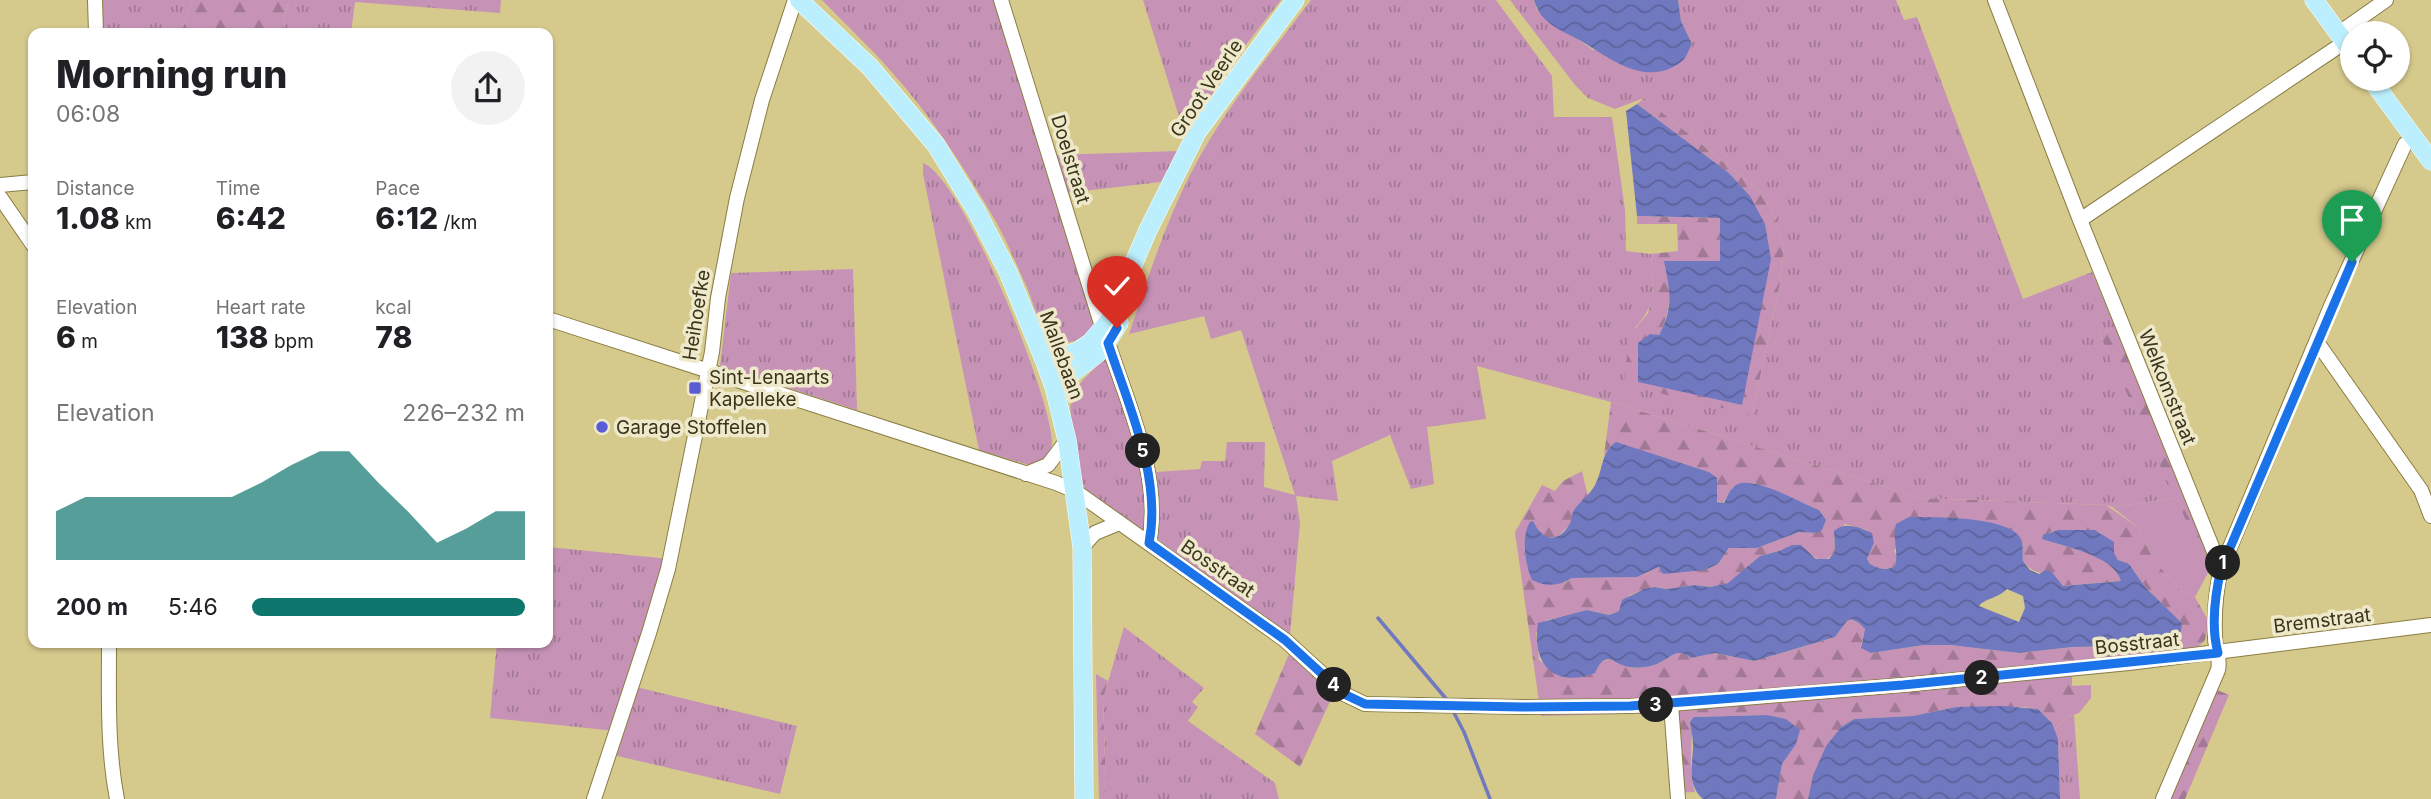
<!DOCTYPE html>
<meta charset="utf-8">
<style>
:root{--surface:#fff;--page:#f2f2f2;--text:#202124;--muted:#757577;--accent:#0f766e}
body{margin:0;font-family:Inter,sans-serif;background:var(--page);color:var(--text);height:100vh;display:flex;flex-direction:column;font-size:26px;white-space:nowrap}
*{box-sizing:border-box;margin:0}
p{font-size:23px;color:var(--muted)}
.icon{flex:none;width:38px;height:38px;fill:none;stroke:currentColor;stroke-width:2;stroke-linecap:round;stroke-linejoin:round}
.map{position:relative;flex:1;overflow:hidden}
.details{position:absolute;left:28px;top:28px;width:525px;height:620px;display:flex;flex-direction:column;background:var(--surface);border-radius:14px;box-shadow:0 2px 5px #0004}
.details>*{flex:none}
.tools{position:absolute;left:2340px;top:21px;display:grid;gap:14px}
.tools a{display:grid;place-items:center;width:70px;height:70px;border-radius:50%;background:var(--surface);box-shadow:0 2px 5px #0004;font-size:35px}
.pin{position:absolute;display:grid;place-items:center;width:60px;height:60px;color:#fff;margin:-72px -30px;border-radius:50% 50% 50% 0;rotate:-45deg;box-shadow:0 0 7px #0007}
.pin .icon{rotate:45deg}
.km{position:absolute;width:35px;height:35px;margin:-18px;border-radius:50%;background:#222;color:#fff;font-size:19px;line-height:35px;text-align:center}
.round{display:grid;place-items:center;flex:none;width:74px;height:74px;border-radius:37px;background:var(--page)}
.summary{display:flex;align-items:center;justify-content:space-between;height:119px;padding:0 28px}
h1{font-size:38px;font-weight:800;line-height:52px}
.metrics{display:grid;grid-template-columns:repeat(3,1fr);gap:10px;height:119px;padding:7px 28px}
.metrics div{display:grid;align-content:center}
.metrics b{font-size:30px;font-weight:800}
.metrics small{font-size:19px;font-weight:400}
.metrics p{font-size:19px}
.chart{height:196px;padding:14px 28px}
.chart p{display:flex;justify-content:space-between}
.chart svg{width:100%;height:126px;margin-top:7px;fill:var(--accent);opacity:.7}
ul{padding:0 28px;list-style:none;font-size:23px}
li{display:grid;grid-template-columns:112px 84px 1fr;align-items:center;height:52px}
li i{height:18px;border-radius:9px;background:var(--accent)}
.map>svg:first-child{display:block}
.grass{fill:url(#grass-tufts)}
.forest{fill:url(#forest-firs);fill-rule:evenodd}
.park{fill:#c693b7}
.water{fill:url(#water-waves);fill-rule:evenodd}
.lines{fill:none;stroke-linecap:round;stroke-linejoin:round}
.stream{stroke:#7078c0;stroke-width:3.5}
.minor-casing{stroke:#897d43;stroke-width:16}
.major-casing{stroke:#fff;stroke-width:19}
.minor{stroke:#fff;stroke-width:14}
.major{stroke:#bceffd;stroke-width:18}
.route-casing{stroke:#fff;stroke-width:14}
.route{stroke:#1a73e8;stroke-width:9}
.poi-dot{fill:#595cd4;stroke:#efe9cb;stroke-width:2.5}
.labels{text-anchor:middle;stroke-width:7;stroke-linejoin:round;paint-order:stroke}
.street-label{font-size:19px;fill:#3a341c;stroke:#efe9cb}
.poi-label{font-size:19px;fill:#3a341c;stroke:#efe9cb;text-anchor:start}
</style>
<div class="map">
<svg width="2431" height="799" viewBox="0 0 2431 799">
<defs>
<pattern id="grass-tufts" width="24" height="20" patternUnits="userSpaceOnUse" patternTransform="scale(1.75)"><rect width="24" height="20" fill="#c693b7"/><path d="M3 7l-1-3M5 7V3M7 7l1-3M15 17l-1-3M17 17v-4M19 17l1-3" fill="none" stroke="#a27994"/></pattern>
<pattern id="forest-firs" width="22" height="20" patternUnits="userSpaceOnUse" patternTransform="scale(1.75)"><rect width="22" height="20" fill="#c693b7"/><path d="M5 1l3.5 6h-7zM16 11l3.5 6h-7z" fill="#a27994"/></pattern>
<pattern id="water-waves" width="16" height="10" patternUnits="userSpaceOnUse" patternTransform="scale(1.75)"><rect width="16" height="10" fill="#7078c0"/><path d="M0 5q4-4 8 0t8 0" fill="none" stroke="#5d639b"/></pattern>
</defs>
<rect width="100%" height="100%" fill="#d5c98c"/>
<path class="grass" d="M102,0H193L181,33H103Z
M289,0H501L500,13L355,2L351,33H280Z
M822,0H995L1095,320L1094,327C1083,337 1068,350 1053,337C1037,325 1034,303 1026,285C1015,262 1005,236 991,213C961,163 929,113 889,69C868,45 844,23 822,0Z
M1143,0H1281L1234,60L1185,136Z
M1311,0H1496L1552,76L1554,117H1612L1625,210L1626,251L1651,254C1653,286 1658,303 1635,328L1752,415L1780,283L1784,247L1773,212L1756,188L1644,98L1615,109L1588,98L1575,85L1510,0H1534L1537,10L1593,50L1692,44L1681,21L1678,0H1896L1904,20L1917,17L2023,299L2092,272L2115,327L2099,333L2176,498L2112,507L2106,505L1921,498L1611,402L1477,366L1486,419L1427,427L1434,484L1411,489L1390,435L1332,461L1338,501L1296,496L1300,523L1290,636L1161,545L1158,538V487L1156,472L1200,469L1202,461H1225L1227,442H1265L1264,487L1295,495L1241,330L1211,339L1204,316L1129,334C1147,281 1164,226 1190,175C1222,112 1269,56 1311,0Z
M1177,151L1161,182L1066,193L1055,155Z
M923,163C963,178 1051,396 1052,442C1052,452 1044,458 1039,465H1029L979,450L923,174Z
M853,269L857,410L720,366L731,273Z
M1107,357L1112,367C1126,416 1156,484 1144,534C1132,525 1095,502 1087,492C1081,484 1080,466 1078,455C1067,400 1062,397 1107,357Z
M548,547L670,559L632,686L797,726L780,794L609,754L616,731L490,718L497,642H548Z
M1124,627L1204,688L1192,702L1198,707L1188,721L1275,783L1279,799H1099L1106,791L1103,699Z
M2074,715L2080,799H2060L2058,739L2054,730L2067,717Z"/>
<path class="forest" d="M193,0H289L280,33H181Z
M1644,98L1756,188L1773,212L1784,247L1780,283L1752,415L1625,385L1628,338L1648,313L1653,289L1651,254L1678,251L1677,224H1637V216L1720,218V261H1665C1670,291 1673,307 1659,335L1638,343L1639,382L1742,405L1750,196L1729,173L1637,104Z
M2115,327L2213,568L2209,571L2099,333Z
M1611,402L1921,498L2106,505L2138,527L2154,560L2182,592L2195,597L2209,622L2205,640L2196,649L2072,664V686L2091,685V698L2079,713L2067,717L2054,730L2052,723L2038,709L2023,707H1956L1913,716L1854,719L1841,727L1826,746L1813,775L1808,799H1776L1782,764L1786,757V719L1766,715L1694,717C1691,735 1689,775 1695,792L1672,793L1664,713L1541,716L1515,532L1542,485L1555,491L1563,481L1582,471L1588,497L1574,510L1570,525L1557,537H1544L1530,522L1565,583L1572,578L1631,577L1645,574L1659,567L1705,570L1718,564L1729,548H1757L1799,532L1817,533L1819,510L1754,483L1733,487L1723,503L1717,501L1709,472L1616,443L1611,445L1604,456ZM1926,517C1946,520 2011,518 2021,539C2024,544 2022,554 2023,561C2032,572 2038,574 2052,572L2063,586L2121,581C2113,555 2066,547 2042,539L2050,532L2058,530L2100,532L2118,560L2135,572L2146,588L2182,623L2159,645L2074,647L2019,653L1950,645H1924L1871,653L1861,646L1865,629L1859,623L1851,619L1847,621L1835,637L1754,661L1714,653L1691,658C1677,648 1674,655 1661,662C1645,670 1624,670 1611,659L1600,662L1587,676H1562L1539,660L1536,633L1546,620L1568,616L1587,610L1609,615L1619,611L1630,595L1645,589L1658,587L1667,589L1695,585L1710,587L1729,583L1760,556L1801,545C1813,556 1822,569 1835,551L1834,535L1845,524L1867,530L1874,543L1867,559L1870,564C1879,569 1885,571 1895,566L1897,557L1894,550Z
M1289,654L1333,695L1300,767L1255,734Z
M1096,674L1108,681L1103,699L1106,791L1099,799Z
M2215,689L2229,695L2185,799H2168Z"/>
<path class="park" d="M2176,498L2209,571L2195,597L2182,592L2154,560L2138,527L2112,507Z"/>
<path class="water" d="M1534,0H1678L1681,21L1692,44C1689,49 1686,59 1681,62C1646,88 1611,59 1581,41C1562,30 1541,25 1534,0Z
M1637,104L1729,173L1750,196L1765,224L1771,259L1742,405L1638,382V343L1650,334L1659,335C1674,307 1670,291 1664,261H1720V218L1637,216L1626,111Z
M1616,442L1709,472L1717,478V502L1724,503C1727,497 1730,489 1736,485C1753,475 1801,503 1819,510L1826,520L1822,530L1817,533L1799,532L1757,548H1729L1718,564L1705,570L1663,574L1659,567L1637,577L1572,578C1560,586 1545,587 1532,580C1525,564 1521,536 1530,522L1533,521C1541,539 1557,545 1569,525C1572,521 1571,515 1574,510C1580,501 1590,495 1595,485C1603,471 1601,451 1616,442Z
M1909,517C1932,517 2011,516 2021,539C2024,545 2022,554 2023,561L2030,570L2039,574L2046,570L2052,572L2063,586L2121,581C2113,555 2065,547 2042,539L2043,535L2058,530H2095L2114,542V553L2118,560L2129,564L2146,588L2182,623L2181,631L2168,643L2159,645L2073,647L2019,653L1950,645H1924L1871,653L1861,648L1865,629L1859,623L1851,619L1847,621L1835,637L1754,661L1715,653L1691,658C1677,648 1674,655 1661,662C1646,670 1624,670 1611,659C1601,659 1599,665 1595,673C1554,689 1531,663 1538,623L1587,610L1609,615L1619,611L1622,600L1644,589L1655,587L1667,589L1695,585L1710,587L1728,583L1760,556L1779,551L1792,545H1801L1816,559H1829L1835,551L1834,531C1844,521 1860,527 1872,533L1874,543L1867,559L1870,564C1879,569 1886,571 1895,566C1899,552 1892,539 1896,524ZM2007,589L2023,596L2025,608L2019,622L1979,606C1985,598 1999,598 2007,589Z
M2004,706L2038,709L2052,723L2058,739L2060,799H1808L1813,775L1826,746L1841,727L1854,719L1913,716L1956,707Z
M1767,715L1786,719L1800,730L1796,744L1782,764L1776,799H1703C1686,784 1693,765 1693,745C1693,737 1691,729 1690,722L1694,717Z"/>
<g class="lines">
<path class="stream" d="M1378,618L1448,701
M1453,711L1464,732L1490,799"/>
<defs>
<path id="minor" d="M95,0L96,33
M1001,0L1103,330
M1995,0L2080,220L2221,569
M2339,33L2386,0
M0,185L33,182
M0,197L33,245
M2080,220L2345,42
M548,319L1056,483L1075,491L1285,640L1344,694L1365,704L1522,707L1630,706L1671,704L1903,685L2129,663L2431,625
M2317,342L2421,490L2431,516
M1108,343C1128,405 1162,477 1149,543
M1026,474L1048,465L1067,440
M1082,547L1095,533L1119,523
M109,642C109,694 107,748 117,799
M1671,704L1678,799
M594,799L649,633L668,569L712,352L718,298L737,198L762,100L795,0
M2163,799L2218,670C2221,658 2215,649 2215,637C2214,614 2216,590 2221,569L2331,306L2405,144L2414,139"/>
<path id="major" d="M799,0L870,67L936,145L977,212L1008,272L1045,362L1054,387L1067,440L1082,547L1084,799
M2314,0L2352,52
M2371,79L2431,161
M1045,362L1078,351L1090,343L1109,321L1148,230L1197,132L1295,0
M1054,387L1102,350L1119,323"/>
</defs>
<use href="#minor" class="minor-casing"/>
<use href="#major" class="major-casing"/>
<use href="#minor" class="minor"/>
<use href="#major" class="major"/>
</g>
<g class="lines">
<defs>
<path id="route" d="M1117,328L1108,343C1128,405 1162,477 1149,543L1285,640L1344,694L1365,704L1522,707L1630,706L1903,685L2218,653C2211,627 2215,595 2221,569L2352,262"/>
</defs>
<use href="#route" class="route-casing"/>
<use href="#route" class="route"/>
</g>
<g class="poi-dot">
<rect x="688" y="381" width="14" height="14" rx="3.5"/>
<circle cx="602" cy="427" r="7"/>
</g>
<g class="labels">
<g class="street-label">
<text transform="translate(1206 88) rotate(-56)" y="7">Groot Veerle</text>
<text transform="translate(1071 159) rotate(73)" y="7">Doelstraat</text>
<text transform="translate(696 315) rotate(-81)" y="7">Heihoefke</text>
<text transform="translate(1062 355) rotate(70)" y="7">Mallebaan</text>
<text transform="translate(2168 387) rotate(68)" y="7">Welkomstraat</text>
<text transform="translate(1218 568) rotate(35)" y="7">Bosstraat</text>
<text transform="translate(2322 620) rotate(-7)" y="7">Bremstraat</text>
<text transform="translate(2137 643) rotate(-6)" y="7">Bosstraat</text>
</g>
<g class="poi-label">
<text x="709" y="384">Sint-Lenaarts<tspan x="709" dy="22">Kapelleke</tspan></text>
<text x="616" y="434">Garage Stoffelen</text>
</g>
</g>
</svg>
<div class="tools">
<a><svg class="icon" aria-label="locate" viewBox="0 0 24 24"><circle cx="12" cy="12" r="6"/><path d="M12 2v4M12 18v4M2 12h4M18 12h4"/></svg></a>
</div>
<div class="pin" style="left:2352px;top:262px;background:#1e9e55"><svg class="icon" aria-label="arrive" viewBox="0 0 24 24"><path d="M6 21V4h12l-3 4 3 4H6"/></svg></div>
<div class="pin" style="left:1117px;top:328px;background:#d93025"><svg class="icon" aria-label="check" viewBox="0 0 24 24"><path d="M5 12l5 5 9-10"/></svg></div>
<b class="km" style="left:2223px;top:563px">1</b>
<b class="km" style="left:1982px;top:678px">2</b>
<b class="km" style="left:1656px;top:705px">3</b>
<b class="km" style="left:1334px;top:685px">4</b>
<b class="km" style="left:1143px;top:451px">5</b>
<section class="details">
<div class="summary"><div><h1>Morning run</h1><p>06:08</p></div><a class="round"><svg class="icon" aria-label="share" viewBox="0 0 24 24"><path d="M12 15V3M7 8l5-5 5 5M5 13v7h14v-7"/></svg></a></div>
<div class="metrics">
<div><p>Distance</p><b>1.08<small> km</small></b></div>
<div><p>Time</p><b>6:42</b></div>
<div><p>Pace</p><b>6:12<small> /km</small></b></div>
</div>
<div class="metrics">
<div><p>Elevation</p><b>6<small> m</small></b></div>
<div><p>Heart rate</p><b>138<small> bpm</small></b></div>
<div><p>kcal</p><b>78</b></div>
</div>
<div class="chart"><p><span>Elevation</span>226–232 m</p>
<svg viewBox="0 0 160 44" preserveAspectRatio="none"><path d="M0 44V27L10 22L20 22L30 22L40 22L50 22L60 22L70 17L80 11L90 6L100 6L110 17L120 27L130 38L140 33L150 27L160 27V44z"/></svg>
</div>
<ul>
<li><b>200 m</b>5:46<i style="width:100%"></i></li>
</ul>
</section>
</div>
